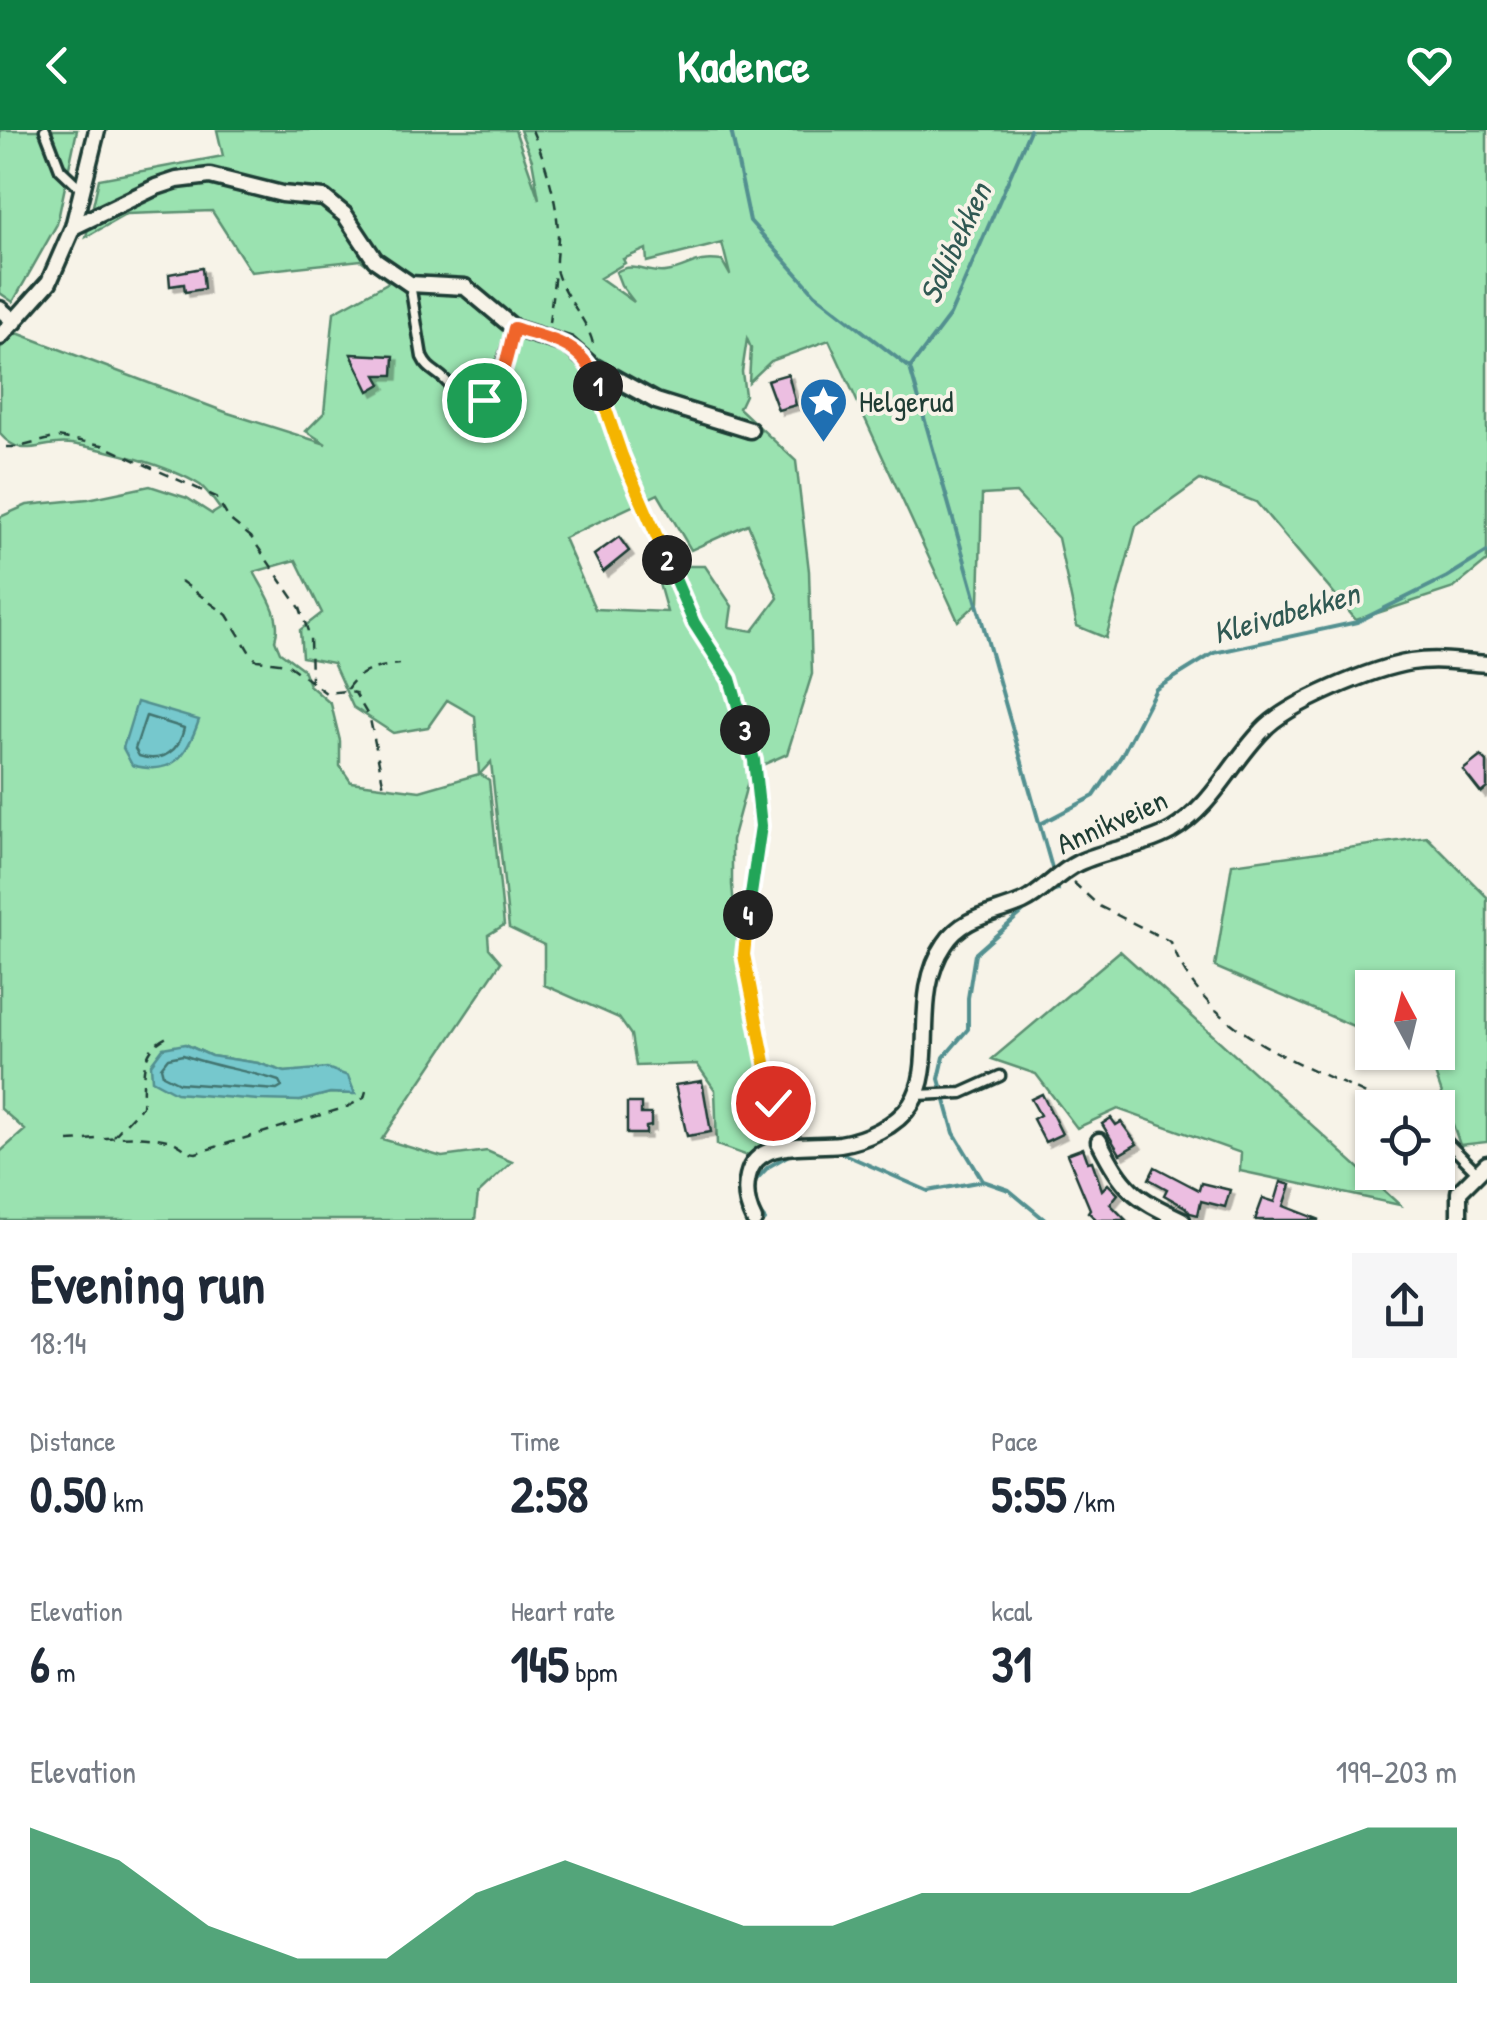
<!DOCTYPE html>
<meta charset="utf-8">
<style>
:root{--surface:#fff;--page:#f6f6f7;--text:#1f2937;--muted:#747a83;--accent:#0b8043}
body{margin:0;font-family:"Patrick Hand",sans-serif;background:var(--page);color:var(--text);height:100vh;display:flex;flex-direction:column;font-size:38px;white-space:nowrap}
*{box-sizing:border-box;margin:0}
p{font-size:32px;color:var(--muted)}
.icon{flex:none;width:55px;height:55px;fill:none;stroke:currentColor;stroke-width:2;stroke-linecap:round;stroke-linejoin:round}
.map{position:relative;height:1090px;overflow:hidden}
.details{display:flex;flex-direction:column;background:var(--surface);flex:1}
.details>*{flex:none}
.needle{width:65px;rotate:353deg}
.fabs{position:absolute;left:1355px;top:840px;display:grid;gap:20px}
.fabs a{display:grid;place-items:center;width:100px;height:100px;border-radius:0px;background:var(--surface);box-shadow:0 2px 8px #0004;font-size:50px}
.pin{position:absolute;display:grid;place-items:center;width:85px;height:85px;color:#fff;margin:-42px;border:5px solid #fff;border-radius:50%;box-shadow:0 2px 10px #0007}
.km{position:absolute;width:50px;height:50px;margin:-25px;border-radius:50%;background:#222;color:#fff;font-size:28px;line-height:50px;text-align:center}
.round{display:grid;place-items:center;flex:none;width:105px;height:105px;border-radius:0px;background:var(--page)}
.summary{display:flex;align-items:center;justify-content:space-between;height:170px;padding:0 30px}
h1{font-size:55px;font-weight:700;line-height:75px}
.figures{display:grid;grid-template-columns:repeat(3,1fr);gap:15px;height:170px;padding:10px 30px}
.figures div{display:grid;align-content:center}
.figures b{font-size:50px;font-weight:700}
.figures small{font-size:28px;font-weight:400}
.figures p{font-size:28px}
.chart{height:280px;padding:20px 30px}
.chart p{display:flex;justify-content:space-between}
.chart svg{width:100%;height:180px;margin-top:10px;fill:var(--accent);opacity:.7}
header{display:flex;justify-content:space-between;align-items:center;height:130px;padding:0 30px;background:var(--accent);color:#fff;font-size:45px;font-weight:700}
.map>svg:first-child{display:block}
.green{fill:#9ae2b0;stroke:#5c9072;stroke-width:2.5;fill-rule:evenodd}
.water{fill:#76c8cd;stroke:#539090;stroke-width:2.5}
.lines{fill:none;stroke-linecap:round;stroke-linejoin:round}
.shore{stroke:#427571;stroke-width:2.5}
.stream{stroke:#539090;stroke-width:4}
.building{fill:#ecbee1;stroke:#1f3d34;stroke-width:2.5;filter:url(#shadow)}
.lane-casing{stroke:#1f3d34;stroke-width:15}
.street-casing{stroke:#1f3d34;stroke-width:21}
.path{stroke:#1f3d34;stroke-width:2.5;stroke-dasharray:10 8;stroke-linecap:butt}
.lane{stroke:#f7f3e8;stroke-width:8}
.street{stroke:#f7f3e8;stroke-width:14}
.split-1-casing{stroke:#fff;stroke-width:20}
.split-2-casing{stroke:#fff;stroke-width:20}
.split-3-casing{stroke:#fff;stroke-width:20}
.split-4-casing{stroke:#fff;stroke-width:20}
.split-5-casing{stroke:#fff;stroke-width:20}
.split-1{stroke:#f0652b;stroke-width:12}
.split-2{stroke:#f5b400;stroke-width:12}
.split-3{stroke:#22a559;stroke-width:12}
.split-4{stroke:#22a559;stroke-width:12}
.split-5{stroke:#f5b400;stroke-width:12}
.labels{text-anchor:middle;stroke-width:8;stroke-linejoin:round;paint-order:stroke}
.poi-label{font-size:30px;fill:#1f3d34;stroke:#f7f3e8;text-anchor:start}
.street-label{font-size:30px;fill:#1f3d34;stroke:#f7f3e8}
.water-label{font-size:32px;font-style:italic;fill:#305953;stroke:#f7f3e8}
</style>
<header><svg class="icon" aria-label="back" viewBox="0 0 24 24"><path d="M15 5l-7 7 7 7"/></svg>Kadence<svg class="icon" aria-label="heart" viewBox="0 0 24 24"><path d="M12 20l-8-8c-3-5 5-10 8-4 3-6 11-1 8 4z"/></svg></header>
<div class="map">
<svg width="1487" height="1090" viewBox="0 0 1487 1090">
<defs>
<filter id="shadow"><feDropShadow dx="4.5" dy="4.5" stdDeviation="0" flood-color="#0004"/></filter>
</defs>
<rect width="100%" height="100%" fill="#f7f3e8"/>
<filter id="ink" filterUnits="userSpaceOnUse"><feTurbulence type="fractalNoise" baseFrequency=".01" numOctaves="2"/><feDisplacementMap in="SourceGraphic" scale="20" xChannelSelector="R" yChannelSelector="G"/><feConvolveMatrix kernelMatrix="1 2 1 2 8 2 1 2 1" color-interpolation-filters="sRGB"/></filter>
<g filter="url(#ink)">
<path class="green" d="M0,0H77L57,94L13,172L0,163Z
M217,0H515L539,69L532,30L520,0H1487V431L1454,458L1356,490L1256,372L1200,350L1136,396L1106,508L1077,496L1058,408L1016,363L982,365L979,472L958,491L829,210L771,231L749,252L751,218L747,209L742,242L745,265L739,278L796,331L809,441L812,544L787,624L751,640L732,710V755L740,840L771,973L769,1001L759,1022L745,1025L717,1015L715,960L697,934L636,936L631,905L619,888L544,855V815L509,798L491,632L480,644L489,650L504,795L488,805L489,818L501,832L382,1009L442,1027L487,1021L512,1032L478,1064L475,1090H0V1022L25,1000L0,978V387L27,375L88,369L150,356L187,368L212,384L220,379C214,371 208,361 200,355C168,335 109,320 72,314C42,309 24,332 0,304V218L17,203L228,283L326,314L306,301L324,283L334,182L389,152L361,130L251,142L212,81L127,84L86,107L99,49L223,26ZM722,113L730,145L722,131C693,127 690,139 665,142C646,144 634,131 616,142L621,155L634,172L600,148L625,133L623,129L646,119L647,132ZM658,364L691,420L748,394L778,468L753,501L729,497L732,476L705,436H654L667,482L595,479L564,408ZM296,430L322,483L300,500L302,527L333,533L353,577L393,603L428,597L447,570L475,586L479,644L420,661L351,652L340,636V611L331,574L309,555L303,539L280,522L275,510C283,487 265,462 254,442ZM185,914L211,926L258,933L285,942L300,941L354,964L330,963L300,971L231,965Z
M1427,707L1487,767V1012L1460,1015L1430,929L1415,923L1438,922V858H1372V904L1215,837L1232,734Z
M1120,821L1400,1075L1240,1041L1241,1023L1118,979L1077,998L1036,944L992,929Z"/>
<path class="water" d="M137,572L199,590C187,625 174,647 132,635L123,618Z
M185,914L211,926L258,933L285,942L327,938L348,946L355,964L330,963L300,971L258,970L176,963L152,950L151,934L163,918Z"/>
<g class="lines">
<path class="shore" d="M146,586L184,598C180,620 162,634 139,626L135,619Z
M183,925C214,937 247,940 279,951L282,957L277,960L179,953L163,945L161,937L168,928Z"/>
<path class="stream" d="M731,0L750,91L815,164L910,238L1054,745
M910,238L950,185L1030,0
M1042,693L1094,666L1122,625L1156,559L1214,523L1357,492L1447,447L1487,422
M1045,764L1058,760L1057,754
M1034,772L975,824L968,868V899L944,927L939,949L954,1003L983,1051L1009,1060L1045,1090
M837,1021L928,1061L983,1051
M750,1056L768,1037L794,1022
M756,1079L765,1090"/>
</g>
<path class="building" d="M202,138L204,159L185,162L184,154L170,156L169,144Z
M351,224L394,226L393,245H376L381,254L369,261Z
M788,244L796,275L778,280L767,250Z
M619,407L629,421L603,442L594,425Z
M1481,626L1487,632V658L1481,663L1463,640Z
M702,951L711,1002L687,1006L675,955Z
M1042,964L1062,1004L1045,1012L1033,989L1040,985L1031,969Z
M627,973H641V984H651V996L646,997V1004H627Z
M1111,988L1116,995L1121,992L1137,1014L1120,1024L1102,994Z
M1083,1018L1088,1032L1092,1031L1102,1060L1108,1054L1118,1064L1110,1074L1126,1090H1097L1088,1082L1090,1079L1067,1024Z
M1155,1037L1199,1060L1201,1053L1230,1060L1225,1077L1201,1071L1198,1085L1190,1083L1185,1077L1164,1065L1167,1059L1149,1049Z
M1281,1052L1291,1055L1284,1076L1320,1090H1255L1263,1068L1275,1072Z"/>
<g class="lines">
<defs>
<path id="lane" d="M45,0L60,39L81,59
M410,154L422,227C428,240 436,241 445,250C460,265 471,280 492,263L514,198
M593,240L622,327L665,423
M917,965L962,963L1000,946
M1438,996L1445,1010L1477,1042"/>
<path id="street" d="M73,97L156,57L177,50L210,46L282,64L324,68L345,85L375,130L410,154L465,157L514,198L568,215L591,235L656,271L750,300
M0,179L15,192
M0,207L49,152L73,97L97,0
M1099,1011C1124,1060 1133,1067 1182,1090
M754,1090C747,1076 744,1062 748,1046C757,1007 810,1018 840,1014C865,1010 897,996 911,974C938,934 910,865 945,814C964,785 994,785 1023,772C1043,763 1057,743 1078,733C1107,719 1142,717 1171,701C1212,677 1230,634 1262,601C1287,573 1374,538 1411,532C1436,528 1462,532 1487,534
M1459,1090V1062L1487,1034"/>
</defs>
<use href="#lane" class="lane-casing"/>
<use href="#street" class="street-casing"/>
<path class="path" d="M532,0C545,30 558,72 558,105C558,118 554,131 557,143C565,170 590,191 594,219
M549,193L555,142
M6,317H19L58,307L102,315L216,367L229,389L251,407L300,478L310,507L311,553
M667,430L694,493L730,549L755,630L761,696L750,758L744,825L773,973L770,1008
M181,451L227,485L252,526L257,530L287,534L326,563L346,561L355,563L370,589L384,657
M347,559C359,540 378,537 399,534
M1073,752L1099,776L1171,812C1206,910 1312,935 1395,978
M114,1006L142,976C145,946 137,918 172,905
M68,1011C100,1010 135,1002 167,1010C179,1012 184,1022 196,1023L347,977L364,968L366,961"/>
<use href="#lane" class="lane"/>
<use href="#street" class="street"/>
</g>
</g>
<g class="lines" filter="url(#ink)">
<defs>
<path id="split-1" d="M484,270C504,254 508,222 514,198C553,211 584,213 598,256"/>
<path id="split-2" d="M598,256L622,326L667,430"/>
<path id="split-3" d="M667,430L694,493L730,549L745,600"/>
<path id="split-4" d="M745,600L754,630L761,696L748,785"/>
<path id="split-5" d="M748,785L744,825L773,973"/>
</defs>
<use href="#split-1" class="split-1-casing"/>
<use href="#split-2" class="split-2-casing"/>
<use href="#split-3" class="split-3-casing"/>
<use href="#split-4" class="split-4-casing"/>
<use href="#split-5" class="split-5-casing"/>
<use href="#split-1" class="split-1"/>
<use href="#split-2" class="split-2"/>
<use href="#split-3" class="split-3"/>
<use href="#split-4" class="split-4"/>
<use href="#split-5" class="split-5"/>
</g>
<defs>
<symbol id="sight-pin" viewBox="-11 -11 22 30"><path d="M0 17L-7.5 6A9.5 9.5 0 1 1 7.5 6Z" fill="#1f6fb2" stroke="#f7f3e8"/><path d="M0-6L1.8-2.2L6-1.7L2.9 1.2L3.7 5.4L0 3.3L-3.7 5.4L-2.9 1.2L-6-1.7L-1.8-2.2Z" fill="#fff"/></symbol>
</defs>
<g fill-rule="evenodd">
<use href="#sight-pin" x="796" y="244" width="55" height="75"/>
</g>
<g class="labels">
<g class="poi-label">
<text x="859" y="282">Helgerud</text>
</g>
<g class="street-label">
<text transform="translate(1112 692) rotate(-24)" y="10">Annikveien</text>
</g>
<g class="water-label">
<text transform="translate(955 113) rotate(-65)" y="11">Sollibekken</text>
<text transform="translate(1286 483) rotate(-16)" y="11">Kleivabekken</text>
</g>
</g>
</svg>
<div class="fabs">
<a><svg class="needle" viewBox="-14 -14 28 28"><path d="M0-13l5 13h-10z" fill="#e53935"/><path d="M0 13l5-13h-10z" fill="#747a83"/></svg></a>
<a><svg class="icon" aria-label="locate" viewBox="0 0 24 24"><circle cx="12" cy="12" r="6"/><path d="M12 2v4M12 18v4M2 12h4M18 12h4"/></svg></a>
</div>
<div class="pin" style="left:484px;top:270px;background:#1e9e55"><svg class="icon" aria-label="arrive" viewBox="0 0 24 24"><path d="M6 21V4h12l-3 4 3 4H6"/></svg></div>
<div class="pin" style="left:773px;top:973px;background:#d93025"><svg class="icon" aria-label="check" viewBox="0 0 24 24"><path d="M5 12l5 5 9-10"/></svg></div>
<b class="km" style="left:598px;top:256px">1</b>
<b class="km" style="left:667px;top:430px">2</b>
<b class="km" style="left:745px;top:600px">3</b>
<b class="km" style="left:748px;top:785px">4</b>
</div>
<section class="details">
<div class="summary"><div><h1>Evening run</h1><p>18:14</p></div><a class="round"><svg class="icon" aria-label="share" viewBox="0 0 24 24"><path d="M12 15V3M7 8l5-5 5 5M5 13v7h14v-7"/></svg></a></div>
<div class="figures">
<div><p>Distance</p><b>0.50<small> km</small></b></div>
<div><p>Time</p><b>2:58</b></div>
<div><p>Pace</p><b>5:55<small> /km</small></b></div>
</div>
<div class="figures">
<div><p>Elevation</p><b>6<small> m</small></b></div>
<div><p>Heart rate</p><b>145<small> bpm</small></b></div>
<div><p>kcal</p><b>31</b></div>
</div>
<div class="chart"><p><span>Elevation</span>199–203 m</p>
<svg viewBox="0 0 160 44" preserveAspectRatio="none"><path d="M0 44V6L10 14L20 30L30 38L40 38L50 22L60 14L70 22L80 30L90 30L100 22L110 22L120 22L130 22L140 14L150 6L160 6V44z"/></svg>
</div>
</section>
